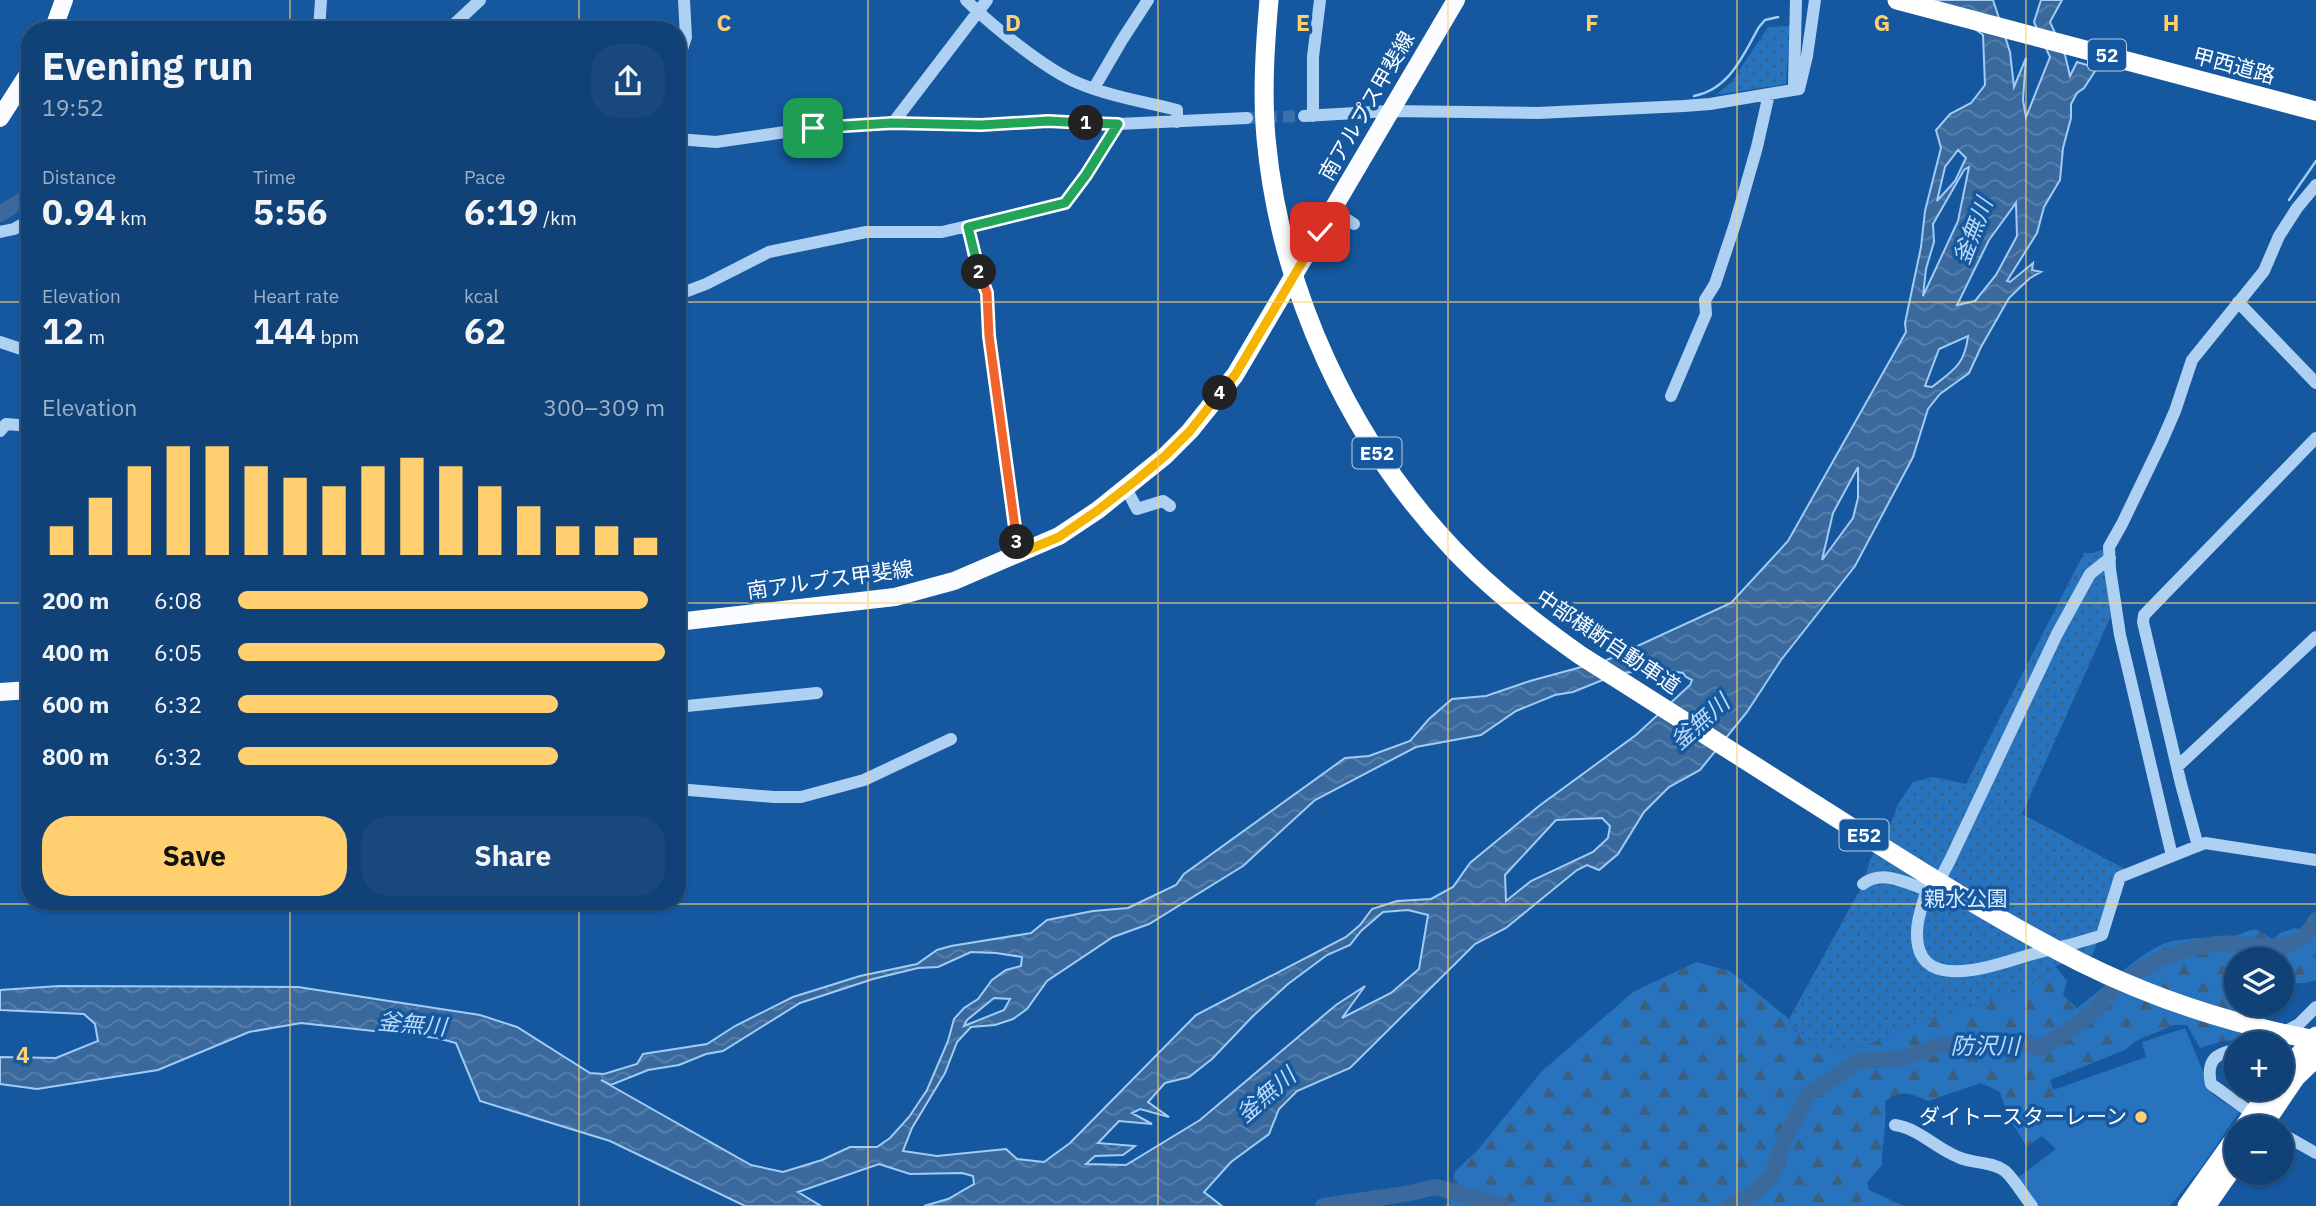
<!DOCTYPE html>
<meta charset="utf-8">
<style>
:root{--surface:#104277;--page:#19497c;--text:#f1f3f6;--muted:#9cb0c6;--line:#305b89;--accent:#ffcf70}
body{margin:0;font-family:"IBM Plex Sans","Noto Sans JP",sans-serif;background:var(--page);color:var(--text);height:100vh;display:flex;flex-direction:column;font-size:26px;white-space:nowrap}
*{box-sizing:border-box;margin:0}
p{font-size:23px;color:var(--muted)}
.icon{flex:none;width:38px;height:38px;fill:none;stroke:currentColor;stroke-width:2;stroke-linecap:round;stroke-linejoin:round}
.map{position:relative;flex:1;overflow:hidden}
.details{position:absolute;left:21px;top:21px;width:665px;height:889px;display:flex;flex-direction:column;background:var(--surface);border-radius:28px;box-shadow:0 2px 5px #0004,0 0 0 2px var(--line)}
.details>*{flex:none}
.buttons{position:absolute;left:2224px;top:947px;display:grid;gap:14px}
.buttons a{display:grid;place-items:center;width:70px;height:70px;border-radius:50%;background:var(--surface);box-shadow:0 2px 5px #0004,0 0 0 2px var(--line);font-size:35px}
.pin{position:absolute;display:grid;place-items:center;width:60px;height:60px;color:#fff;margin:-30px;border-radius:14px;box-shadow:0 4px 10px #0006}
.km{position:absolute;width:35px;height:35px;margin:-18px;border-radius:50%;background:#222;color:#fff;font-size:19px;line-height:35px;text-align:center}
.round{display:grid;place-items:center;flex:none;width:74px;height:74px;border-radius:28px;background:var(--page)}
.headline{display:flex;align-items:center;justify-content:space-between;height:119px;padding:0 21px}
h1{font-size:38px;font-weight:700;line-height:52px}
.stats{display:grid;grid-template-columns:repeat(3,1fr);gap:10px;height:119px;padding:7px 21px}
.stats div{display:grid;align-content:center}
.stats b{font-size:35px;font-weight:700}
.stats small{font-size:19px;font-weight:400}
.stats p{font-size:19px}
.chart{height:196px;padding:14px 21px}
.chart p{display:flex;justify-content:space-between}
.chart svg{width:100%;height:126px;margin-top:7px;stroke:var(--accent);stroke-width:6}
.cta{display:flex;gap:14px;margin-top:auto;padding:14px 21px}
.cta a{flex:1;height:80px;border-radius:28px;background:var(--accent);color:#111;font-size:28px;font-weight:700;line-height:80px;text-align:center}
.cta a+a{background:var(--page);color:var(--text)}
ul{padding:0 21px;list-style:none;font-size:23px}
li{display:grid;grid-template-columns:112px 84px 1fr;align-items:center;height:52px}
li i{height:18px;border-radius:9px;background:var(--accent)}
.map>svg:first-child{display:block}
.green{fill:#2873bd}
.forest{fill:url(#forest-firs)}
.park{fill:url(#park-dots)}
.water{fill:url(#water-waves);stroke:#a0ccf6;stroke-width:2;fill-rule:evenodd}
.lines{fill:none;stroke-linecap:round;stroke-linejoin:round}
.stream{stroke:#a0ccf6;stroke-width:2.5}
.river{stroke:#3a6a9d;stroke-width:16}
.minor-tunnel{stroke:#3871ad;stroke-width:12;stroke-dasharray:12 6;stroke-linecap:butt}
.minor{stroke:#aed0f3;stroke-width:12}
.major{stroke:#fafcff;stroke-width:18}
.highway{stroke:#fff;stroke-width:19}
.split-1-casing{stroke:#fff;stroke-width:14}
.split-2-casing{stroke:#fff;stroke-width:14}
.split-3-casing{stroke:#fff;stroke-width:14}
.split-4-casing{stroke:#fff;stroke-width:14}
.split-5-casing{stroke:#fff;stroke-width:14}
.split-1{stroke:#22a559;stroke-width:9}
.split-2{stroke:#22a559;stroke-width:9}
.split-3{stroke:#f0652b;stroke-width:9}
.split-4{stroke:#f5b400;stroke-width:9}
.split-5{stroke:#f5b400;stroke-width:9}
.grid{fill:none;stroke:#ffcf70;stroke-width:2;stroke-opacity:0.55}
.poi-dot{fill:#ffcf70;stroke:#15589f;stroke-width:2.5}
.labels{text-anchor:middle;stroke-width:7;stroke-linejoin:round;paint-order:stroke}
.shield{fill:#15589f;stroke:#b9cde2;stroke-width:2}
.shield-label{font-size:19px;font-weight:bold;fill:#fff}
.street-label{font-size:21px;fill:#fff;stroke:#15589f}
.park-label{font-size:21px;fill:#d6eafd;stroke:#15589f}
.poi-label{font-size:21px;fill:#fff;stroke:#15589f;text-anchor:end}
.water-label{font-size:23px;font-style:italic;fill:#badafa;stroke:#15589f}
.grid-label{font-size:23px;text-anchor:middle;font-weight:bold;fill:#ffcf70;stroke:#15589f;stroke-width:7;stroke-linejoin:round;paint-order:stroke}
</style>
<div class="map">
<svg width="2316" height="1206" viewBox="0 0 2316 1206">
<defs>
<pattern id="forest-firs" width="22" height="20" patternUnits="userSpaceOnUse" patternTransform="scale(1.75)"><rect width="22" height="20" fill="#2873bd"/><path d="M5 1l3.5 6h-7zM16 11l3.5 6h-7z" fill="#3c5e7f"/></pattern>
<pattern id="park-dots" width="8" height="8" patternUnits="userSpaceOnUse" patternTransform="scale(1.75)"><rect width="8" height="8" fill="#2873bd"/><path d="M2 2h.1M6 6h.1" fill="none" stroke="#3c5e7f" stroke-width="1.8" stroke-linecap="round"/></pattern>
<pattern id="water-waves" width="16" height="10" patternUnits="userSpaceOnUse" patternTransform="scale(1.75)"><rect width="16" height="10" fill="#3a6a9d"/><path d="M0 5q4-4 8 0t8 0" fill="none" stroke="#5880ac"/></pattern>
</defs>
<rect width="100%" height="100%" fill="#15589f"/>
<path class="green" d="M2185,1028L2213,1095L2239,1112L2201,1168L2170,1206H2039L2016,1179L2056,1149L2042,1136L2038,1123L2060,1110L2053,1090L2146,1057L2142,1042Z"/>
<path class="forest" d="M2295,928L2316,935V980L2306,983L2282,984V959H2236V1004L2264,1007L2271,1012L2252,1039L2223,1041L2200,1048L2187,1025H2174L2136,1041L2125,1050L2050,1080L2060,1110L2038,1123L2042,1136L2027,1147L2009,1118L2000,1092L1981,1083L1928,1101C1910,1093 1902,1089 1885,1101C1887,1123 1882,1143 1882,1165L1867,1182L1869,1190L1904,1206H1444L1449,1203L1455,1171L1477,1151L1541,1072L1633,992L1696,962L1730,971L1789,1019L1796,1032L1833,1054L1875,1042L1907,1026L1966,1007L1987,1004L1992,997L2027,988L2055,966L2067,981L2063,995L2077,1008C2103,990 2141,950 2169,942C2187,937 2209,938 2228,937C2250,935 2250,920 2272,940L2280,933Z"/>
<path class="park" d="M1790,26L1786,84L1715,95L1731,83L1768,27Z
M2109,547L2111,616L2022,814L2125,869L2092,956L2055,966L2027,988L1992,997L1987,1004L1966,1007L1907,1026L1875,1042L1833,1054C1813,1045 1799,1039 1789,1019L1863,884L1870,860L1890,825L1898,804L1913,782L1933,777L1966,784L2084,553H2093Z"/>
<path class="water" d="M1936,0H1993L2010,52L2014,87L2026,58L2023,100L2026,117L2050,57L2034,22L2041,0H2062L2050,22L2065,55L2070,76L2077,62L2097,68L2084,88L2077,93L2071,104V118L2063,148L2060,180L2044,207L2037,233L2007,281L2010,282L2033,263L2032,270L2041,272L2030,278L2009,298L1981,347L1969,373L1940,394L1928,409L1913,457L1855,566L1781,660L1747,712L1700,770L1669,787L1644,812L1618,854L1599,870L1587,865L1577,870L1506,928L1475,944L1350,1068L1297,1091L1279,1109L1269,1134L1231,1162L1204,1192L1222,1206H924L948,1199L974,1184L973,1176L962,1173L910,1174L879,1164L798,1192L821,1206H745L610,1141L480,1101L456,1043L437,1038L301,1023L249,1032L158,1070L37,1089L0,1084V1057L56,1058L98,1041L95,1024L84,1014L0,1010V990L59,986L298,987L480,1015L517,1027L590,1073L604,1074L637,1064L643,1054L707,1044L735,1026L793,997L860,976L917,964L937,950L951,946L1031,933L1047,920L1093,911L1128,908L1176,885L1184,874L1345,758L1369,756L1410,741L1429,719L1452,699L1486,696L1530,681L1607,660L1731,603L1788,541L1906,332L1905,323L1921,247L1925,211L1941,148L1936,130L1950,114L1971,103L1985,85L1983,35ZM1958,150L1966,158L1955,181L1937,201L1945,167ZM1969,167L1958,221L1923,296L1926,269L1934,242L1933,224L1964,170ZM2016,203L2017,236L1996,275L1975,301L1957,305L1989,240ZM1968,336C1965,364 1954,370 1932,387L1925,386L1939,349ZM1858,467V498L1853,518L1822,560L1833,513ZM1665,670L1683,673L1686,677L1692,680L1690,685L1636,735L1539,806L1470,863L1453,887L1431,899L1397,901L1372,909L1360,925L1346,937L1196,1015L1070,1143L1044,1162L1017,1159L1006,1149L937,1156L903,1151L912,1128L945,1073L957,1042L971,1027L995,1025L1013,1019L1027,1009L1047,981L1113,937L1149,924L1243,866L1315,800L1416,747L1481,735L1516,711L1555,695L1573,692L1620,673ZM1602,818L1610,826L1608,838L1593,852L1531,881L1506,901L1505,875L1556,820ZM1408,910L1428,915L1419,969L1391,993L1342,1018L1365,986L1336,1005L1200,1120L1126,1165L1086,1164L1095,1156L1123,1155L1135,1146L1098,1143L1119,1121L1152,1124L1132,1113L1140,1109L1169,1117L1148,1102L1165,1083L1189,1077L1212,1059L1253,1016L1288,984L1327,955L1350,945L1361,931L1383,912ZM971,952L996,953L1022,957L1021,966L1006,970L992,980L978,999L964,1008L954,1019L948,1041L927,1090L909,1117L890,1138L877,1147H850L822,1160L783,1172L751,1165L601,1080L611,1085L648,1070L679,1065L706,1054L723,1051L800,1003L873,979L918,968L938,967ZM994,998L1010,999L1004,1010L964,1026L967,1020Z"/>
<g class="lines">
<path class="stream" d="M1694,96C1730,89 1743,55 1759,27L1765,20L1778,17
M2289,200L2316,161"/>
<path class="river" d="M0,214L30,195
M1323,1206L1405,1194L1436,1187L1503,1206
M1730,1206L1757,1191L1772,1174L1785,1138L1807,1095L1859,1061L1904,1058L1938,1046L2013,1041L2041,1048C2056,1038 2071,1029 2086,1018C2099,1008 2107,994 2120,984C2145,963 2176,951 2208,945C2244,937 2294,965 2316,920"/>
<path class="minor-tunnel" d="M1247,118L1304,116"/>
<path class="minor" d="M966,0C992,26 1045,69 1078,83C1109,96 1145,102 1177,110V122
M319,30L321,0
M448,30L480,0
M677,65L686,37L684,0
M1794,84L1796,0
M1094,88L1122,40L1148,0
M1304,116L1390,111L1538,113L1684,106L1710,104L1799,89L1807,56L1815,0
M1313,116V57L1320,0
M893,123L987,0
M677,139L716,142L813,128L893,123L981,125L1048,121L1118,124L1247,118
M1332,210L1354,224
M968,227L976,267L987,293L989,336L1018,554
M0,232L14,229L30,220
M677,295L706,284L769,252L866,232H942L1065,203L1086,175L1118,124
M2238,302L2316,383
M0,342L30,352
M1671,396L1706,314L1705,300L1715,284L1735,224L1757,147L1769,94
M0,431L6,424L30,426
M1126,488L1137,509L1163,501L1170,506
M2110,558L2090,574L2057,634L1950,860L1938,883L1927,890C1923,903 1917,918 1917,932C1915,996 1995,965 2029,955C2053,948 2078,944 2102,935L2120,877L2205,843L2316,860
M677,707L817,693
M2178,766L2316,637
M677,789L774,797H801L864,780L951,739
M2198,846L2181,784L2143,622L2144,615L2316,438
M2172,856L2120,635L2110,569L2109,547L2122,524L2161,443L2175,411L2192,360L2264,271L2279,236L2297,208L2316,185
M1863,884C1883,869 1906,883 1927,890
M2264,1043L2299,1024L2316,1007
M2236,1050C2215,1053 2206,1061 2211,1084L2257,1117
M1895,1125C1918,1128 1937,1149 1958,1157C1973,1164 1992,1161 2005,1171C2015,1180 2023,1195 2032,1206
M2282,1134L2316,1153"/>
<path class="major" d="M53,30L64,0
M0,118L30,71
M677,622L895,597L954,581L1059,536L1098,510L1165,456L1190,431L1235,375L1456,0
M0,692L30,690"/>
<path class="highway" d="M1269,0C1265,46 1262,92 1266,138C1280,290 1349,440 1454,550C1492,590 1536,624 1580,655C1674,715 1768,775 1862,834C1933,879 2005,924 2080,962C2154,999 2235,1025 2316,1040
M1897,0L2316,111
M2282,1074L2316,1036
M2244,1127L2271,1088
M2262,1127L2296,1077L2316,1058
M2187,1206L2236,1137
M2206,1206L2236,1163"/>
</g>
<g class="lines">
<defs>
<path id="split-1" d="M813,128L892,123L981,125L1048,121L1086,123"/>
<path id="split-2" d="M979,272L968,227L1065,203L1086,175L1118,124L1086,123"/>
<path id="split-3" d="M979,272L987,293L989,336L1017,542"/>
<path id="split-4" d="M1017,542L1018,554L1059,537L1098,510L1135,481L1165,456L1190,431L1220,393"/>
<path id="split-5" d="M1220,393L1235,375L1320,232"/>
</defs>
<use href="#split-1" class="split-1-casing"/>
<use href="#split-2" class="split-2-casing"/>
<use href="#split-3" class="split-3-casing"/>
<use href="#split-4" class="split-4-casing"/>
<use href="#split-5" class="split-5-casing"/>
<use href="#split-1" class="split-1"/>
<use href="#split-2" class="split-2"/>
<use href="#split-3" class="split-3"/>
<use href="#split-4" class="split-4"/>
<use href="#split-5" class="split-5"/>
</g>
<path class="grid" d="M290,0V30M579,0V30M868,0V1206M1158,0V1206M1448,0V1206M1737,0V1206M2026,0V1206M0,302H30M677,302H2316M0,603H30M677,603H2316M290,901V1206M579,901V1206M0,904H2316"/>
<circle class="poi-dot" cx="2141" cy="1117" r="7"/>
<g class="labels">
<g class="shield">
<rect x="2088" y="39.5" width="38" height="31" rx="5"/>
<rect x="1352.5" y="437.5" width="49" height="31" rx="5"/>
<rect x="1839.5" y="819.5" width="49" height="31" rx="5"/>
</g>
<g class="shield-label">
<text x="2107" y="62">52</text>
<text x="1377" y="460">E52</text>
<text x="1864" y="842">E52</text>
</g>
<g class="street-label">
<text transform="translate(2234 66) rotate(15)" y="7">甲西道路</text>
<text transform="translate(1367 106) rotate(-60)" y="7">南アルプス甲斐線</text>
<text transform="translate(830 580) rotate(-8)" y="7">南アルプス甲斐線</text>
<text transform="translate(1608 642) rotate(34)" y="7">中部横断自動車道</text>
</g>
<g class="park-label">
<text x="1966" y="906">親水公園</text>
</g>
<g class="poi-label">
<text x="2127" y="1124">ダイトースターレーン</text>
</g>
<g class="water-label">
<text transform="translate(1973 231) rotate(-69)" y="8">釜無川</text>
<text transform="translate(1700 722) rotate(-42)" y="8">釜無川</text>
<text transform="translate(412 1024) rotate(5)" y="8">釜無川</text>
<text x="1985" y="1054">防沢川</text>
<text transform="translate(1266 1095) rotate(-41)" y="8">釜無川</text>
</g>
</g>
<g class="grid-label">
<text x="724" y="31">C</text>
<text x="1013" y="31">D</text>
<text x="1303" y="31">E</text>
<text x="1592" y="31">F</text>
<text x="1882" y="31">G</text>
<text x="2171" y="31">H</text>
<text x="23" y="1063">4</text>
</g>
</svg>
<div class="buttons">
<a><svg class="icon" aria-label="layers" viewBox="0 0 24 24"><path d="M12 4l9 5-9 5-9-5zM3 14l9 5 9-5"/></svg></a>
<a>+</a>
<a>−</a>
</div>
<div class="pin" style="left:813px;top:128px;background:#1e9e55"><svg class="icon" aria-label="arrive" viewBox="0 0 24 24"><path d="M6 21V4h12l-3 4 3 4H6"/></svg></div>
<div class="pin" style="left:1320px;top:232px;background:#d93025"><svg class="icon" aria-label="check" viewBox="0 0 24 24"><path d="M5 12l5 5 9-10"/></svg></div>
<b class="km" style="left:1086px;top:123px">1</b>
<b class="km" style="left:979px;top:272px">2</b>
<b class="km" style="left:1017px;top:542px">3</b>
<b class="km" style="left:1220px;top:393px">4</b>
<section class="details">
<div class="headline"><div><h1>Evening run</h1><p>19:52</p></div><a class="round"><svg class="icon" aria-label="share" viewBox="0 0 24 24"><path d="M12 15V3M7 8l5-5 5 5M5 13v7h14v-7"/></svg></a></div>
<div class="stats">
<div><p>Distance</p><b>0.94<small> km</small></b></div>
<div><p>Time</p><b>5:56</b></div>
<div><p>Pace</p><b>6:19<small> /km</small></b></div>
</div>
<div class="stats">
<div><p>Elevation</p><b>12<small> m</small></b></div>
<div><p>Heart rate</p><b>144<small> bpm</small></b></div>
<div><p>kcal</p><b>62</b></div>
</div>
<div class="chart"><p><span>Elevation</span>300–309 m</p>
<svg viewBox="0 0 160 44" preserveAspectRatio="none"><path d="M5 44V34M15 44V24M25 44V13M35 44V6M45 44V6M55 44V13M65 44V17M75 44V20M85 44V13M95 44V10M105 44V13M115 44V20M125 44V27M135 44V34M145 44V34M155 44V38"/></svg>
</div>
<ul>
<li><b>200 m</b>6:08<i style="width:96%"></i></li>
<li><b>400 m</b>6:05<i style="width:100%"></i></li>
<li><b>600 m</b>6:32<i style="width:75%"></i></li>
<li><b>800 m</b>6:32<i style="width:75%"></i></li>
</ul>
<div class="cta"><a>Save</a><a>Share</a></div>
</section>
</div>
